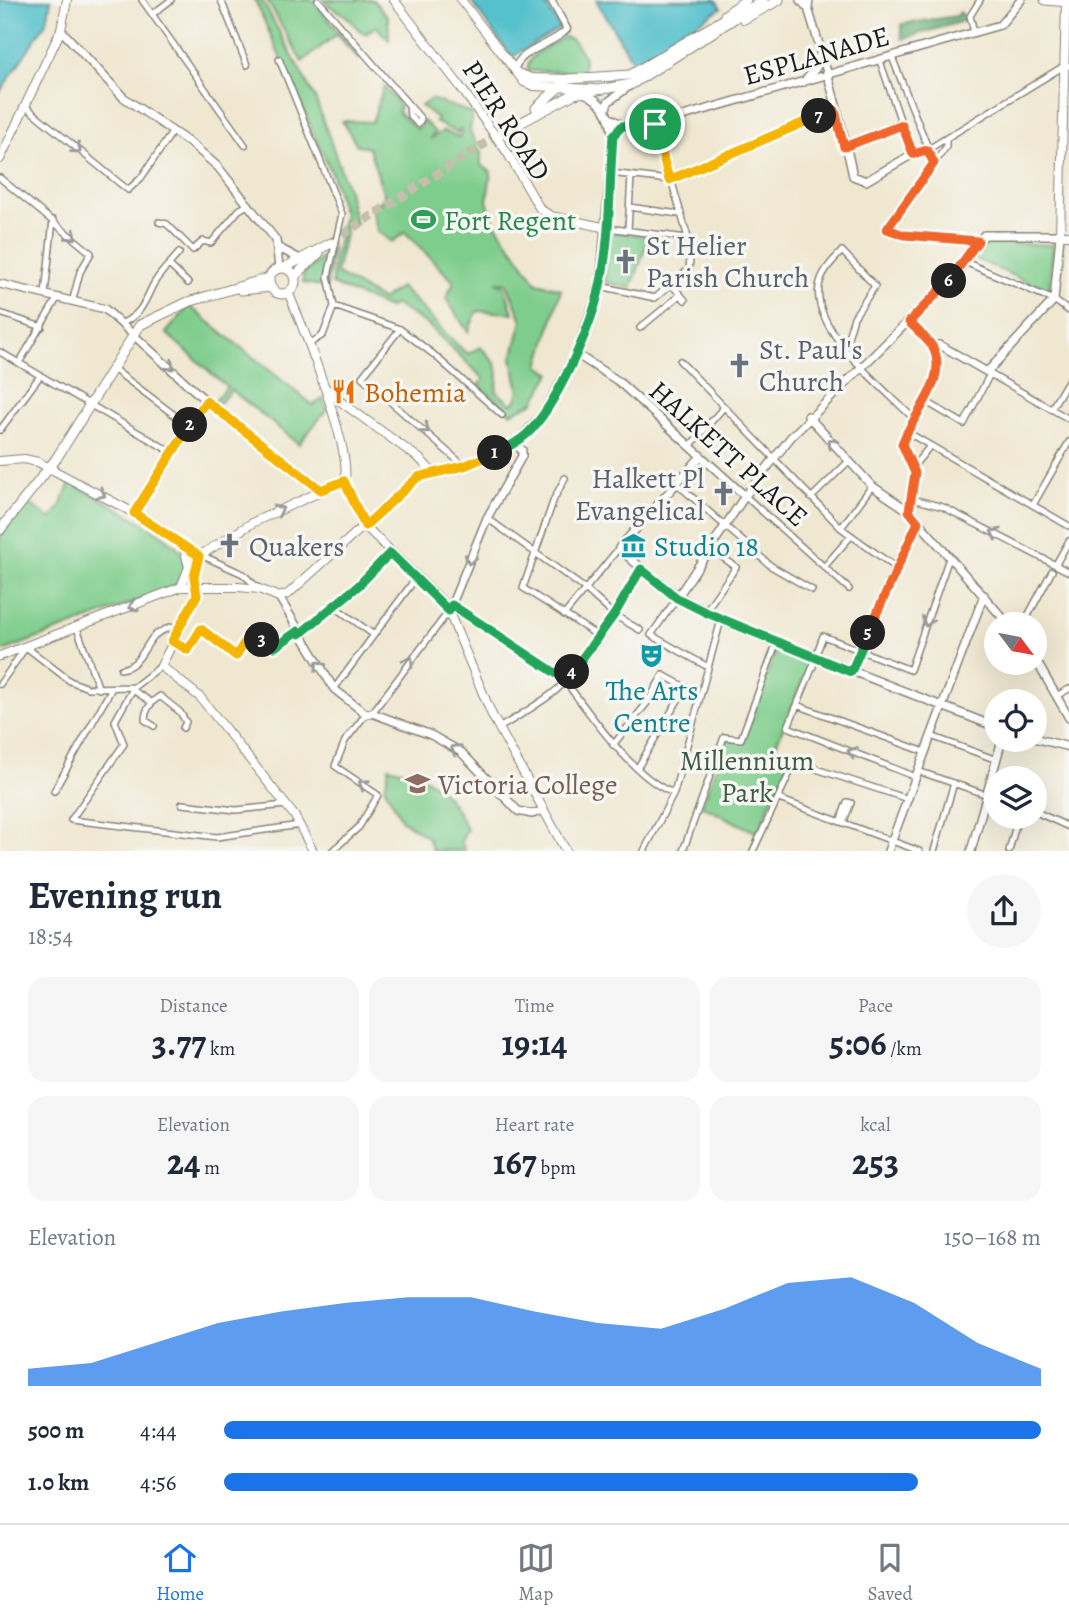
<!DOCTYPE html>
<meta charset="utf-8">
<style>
:root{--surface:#fff;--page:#f6f6f7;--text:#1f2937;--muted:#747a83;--line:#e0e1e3;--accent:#1a73e8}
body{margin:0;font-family:Alegreya,serif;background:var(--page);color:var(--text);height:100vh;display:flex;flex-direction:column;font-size:26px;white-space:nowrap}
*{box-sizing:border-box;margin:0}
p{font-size:23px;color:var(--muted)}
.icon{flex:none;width:38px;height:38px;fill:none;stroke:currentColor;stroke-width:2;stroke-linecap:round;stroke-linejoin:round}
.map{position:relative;height:851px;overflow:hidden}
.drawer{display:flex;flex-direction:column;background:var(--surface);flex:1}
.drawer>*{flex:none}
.needle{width:46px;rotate:122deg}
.fabs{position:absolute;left:984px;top:612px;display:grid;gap:14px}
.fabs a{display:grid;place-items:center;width:63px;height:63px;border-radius:50%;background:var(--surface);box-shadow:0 7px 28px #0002;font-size:35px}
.pin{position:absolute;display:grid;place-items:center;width:60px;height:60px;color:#fff;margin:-30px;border:4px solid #fff;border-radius:50%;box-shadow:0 2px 7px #0007}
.km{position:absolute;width:35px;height:35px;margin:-18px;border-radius:50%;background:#222;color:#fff;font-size:19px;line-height:35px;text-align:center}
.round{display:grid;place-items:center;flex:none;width:74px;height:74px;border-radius:37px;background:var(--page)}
.head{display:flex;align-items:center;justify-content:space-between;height:119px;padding:0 28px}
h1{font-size:38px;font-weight:600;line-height:52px}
.figures{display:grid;grid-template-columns:repeat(3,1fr);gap:10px;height:119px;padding:7px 28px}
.figures div{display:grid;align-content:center;border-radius:18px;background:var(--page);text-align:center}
.figures b{font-size:35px;font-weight:600}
.figures small{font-size:19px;font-weight:400}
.figures p{font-size:19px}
.chart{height:196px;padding:14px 28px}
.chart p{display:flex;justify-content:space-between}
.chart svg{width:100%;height:126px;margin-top:7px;fill:var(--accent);opacity:.7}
ul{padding:0 28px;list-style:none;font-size:23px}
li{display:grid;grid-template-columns:112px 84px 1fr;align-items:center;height:52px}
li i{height:18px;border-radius:9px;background:var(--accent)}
.tabs{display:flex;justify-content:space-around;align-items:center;height:98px;border-top:2px solid var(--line);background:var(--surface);font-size:19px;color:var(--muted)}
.tabs a{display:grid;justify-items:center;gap:4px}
.tabs .selected{color:var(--accent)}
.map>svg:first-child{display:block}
.green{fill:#7fcd8c;stroke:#4e7454;stroke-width:2}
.forest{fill:#67b078;stroke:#42664a;stroke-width:2}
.water{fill:#54c1cc;stroke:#386e74;stroke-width:2}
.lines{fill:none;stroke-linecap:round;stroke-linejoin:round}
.trunk-tunnel{stroke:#c6beac;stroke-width:9;stroke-dasharray:9 4.5;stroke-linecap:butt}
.minor-casing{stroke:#868276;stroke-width:8}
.tertiary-casing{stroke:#868276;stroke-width:9}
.secondary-casing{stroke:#868276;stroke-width:10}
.primary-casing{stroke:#868276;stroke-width:10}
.trunk-casing{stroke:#868276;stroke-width:11}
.minor{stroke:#fff;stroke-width:5}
.tertiary{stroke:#fff;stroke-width:6}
.secondary{stroke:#fff;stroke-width:7}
.primary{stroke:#fff;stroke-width:8}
.trunk{stroke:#fff;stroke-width:9}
.oneway{stroke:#999}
.split-1-casing{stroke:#fff;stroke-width:14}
.split-2-casing{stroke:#fff;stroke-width:14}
.split-3-casing{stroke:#fff;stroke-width:14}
.split-4-casing{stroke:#fff;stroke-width:14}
.split-5-casing{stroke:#fff;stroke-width:14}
.split-6-casing{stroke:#fff;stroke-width:14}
.split-7-casing{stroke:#fff;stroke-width:14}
.split-8-casing{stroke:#fff;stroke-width:14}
.split-1{stroke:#22a559;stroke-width:9}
.split-2{stroke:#f5b400;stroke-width:9}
.split-3{stroke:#f5b400;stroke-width:9}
.split-4{stroke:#22a559;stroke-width:9}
.split-5{stroke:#22a559;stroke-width:9}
.split-6{stroke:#f0652b;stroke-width:9}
.split-7{stroke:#f0652b;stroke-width:9}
.split-8{stroke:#f5b400;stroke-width:9}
.labels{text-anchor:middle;stroke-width:7;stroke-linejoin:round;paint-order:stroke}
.street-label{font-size:28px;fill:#1c1c1c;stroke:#f6f6f2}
.leisure-label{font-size:28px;fill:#27864d;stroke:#f6f6f2;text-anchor:start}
.worship-label{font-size:28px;fill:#5b616d;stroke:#f6f6f2;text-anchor:start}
.food-label{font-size:28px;fill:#c56008;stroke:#f6f6f2;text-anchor:start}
.culture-label{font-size:28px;fill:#0d838f;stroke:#f6f6f2;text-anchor:start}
.park-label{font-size:28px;fill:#3f5a43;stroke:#f6f6f2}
.education-label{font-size:28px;fill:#785e54;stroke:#f6f6f2;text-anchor:start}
</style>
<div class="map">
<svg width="1069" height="851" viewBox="0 0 1069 851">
<rect width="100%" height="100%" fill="#f6f6f2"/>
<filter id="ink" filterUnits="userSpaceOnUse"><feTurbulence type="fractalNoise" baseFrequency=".0143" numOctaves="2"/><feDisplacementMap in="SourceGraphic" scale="14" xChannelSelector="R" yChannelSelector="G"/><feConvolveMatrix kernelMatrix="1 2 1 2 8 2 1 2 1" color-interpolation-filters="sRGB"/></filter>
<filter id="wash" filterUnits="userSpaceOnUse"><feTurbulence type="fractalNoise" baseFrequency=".00686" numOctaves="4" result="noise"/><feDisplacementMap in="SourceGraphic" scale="28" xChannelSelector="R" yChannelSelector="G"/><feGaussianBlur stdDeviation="1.57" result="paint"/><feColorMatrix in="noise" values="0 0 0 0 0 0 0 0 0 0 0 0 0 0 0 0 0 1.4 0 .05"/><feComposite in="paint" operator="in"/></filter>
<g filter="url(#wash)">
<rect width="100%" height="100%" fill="#f0e7d0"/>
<path class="green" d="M255,0H262L315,98L348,190L356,225H347L336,273L382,300L400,287C425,308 442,333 468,354L480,347C497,362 501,368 496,391L511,404L515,402L519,391L512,358L522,320L506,282H496L504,285L513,313L477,311L468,332L446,298L454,282L405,232L392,242L378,232L371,208L385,198L369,148L357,145L342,121L372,122L384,86L400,106L398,112L417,129L424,121L435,132L430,139L443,131L459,137L463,131L460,129L458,133L435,122L437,118L421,106L431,99L472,113L470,132L481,152V165L491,172L487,201L494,222L537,283L561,289L539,366L551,373L534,402L511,413L479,385L484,379L427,324L394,304L389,308L332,284L333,265L344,215L331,172Z
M267,0H313L360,58L358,59L337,34L302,62Z
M323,0H373L388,17L389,40L376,26L365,34C357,30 354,23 347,17C339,10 331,9 323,0Z
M564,37L573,40L584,56L583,72L528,71C525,54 551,45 564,37Z
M610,232L650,236L631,288L605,282Z
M986,243L1053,245L1050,292L973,258Z
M332,248L327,287L303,283V275Z
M189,306L313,405L323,399L327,409L299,444L231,390L217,406L213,403L227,387L166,333Z
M70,483C91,493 172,536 182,553C189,565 182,579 173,588L0,652V536L27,502L51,519L61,505Z
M777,647L811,661L773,752L788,765L757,833L702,806L726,739L743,741Z
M389,767C434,778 446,787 467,829L461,841L465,851H433L428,838L402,820L385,788Z"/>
<path class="forest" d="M960,12L967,20L902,39L901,24L957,16Z"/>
<path class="water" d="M0,0H51L47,21L0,92Z
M470,0H543L560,28L512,57Z
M596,0H716L721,8L634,63Z"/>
</g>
<g filter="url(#ink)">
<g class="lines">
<path class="trunk-tunnel" d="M331,242L500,134"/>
<defs>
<path id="minor" d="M142,0L245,145
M221,0L247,65
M318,0L421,119L418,124L410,116L409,106
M154,13L171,0
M974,32L970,16L980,0
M892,57L934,163
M279,59L342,214L328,276L334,306
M880,61L902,125
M25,106L128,190L141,178L173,131
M946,139V147L887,229L904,235L978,241
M913,154L927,150L1064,66H1069
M610,173L669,180L835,110
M0,178L91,253L80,272L73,299
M629,207L679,214
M159,222L167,224L193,250L203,241L211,243L239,210L249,204
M607,228L687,238
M628,230L631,176
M965,262L1054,300L1069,311
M169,265L188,283
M672,285L685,300
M600,286L655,298L689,269L691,248L655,124
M45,294L53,220
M334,306L400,329L433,354L502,415
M0,313L42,327
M123,323C142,313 144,303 153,285C159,273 171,263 179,253
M640,328L680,295
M400,329L362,377L464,466
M309,344L323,335L334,306
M845,348L854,317L875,286L842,251C832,262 821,272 819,287C812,332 885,389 915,420
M0,352L173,453
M680,361L841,528L895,567
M19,363L58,297
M112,368L189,426
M990,374L1069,419
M925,401L964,424L990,374
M1051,409L1069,379
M0,430L40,376
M907,432L1069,526
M690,446L724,407
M913,467L930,446
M565,478L554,499L523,588L598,636
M676,483L771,566L812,590
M745,496L849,589
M811,498L849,461
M913,499L943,507L1069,572
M1033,505L1069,442
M487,518L584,588L614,615L640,630
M841,528L872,486
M201,555L243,574L259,589
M1056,564L1069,541
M824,567L851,536
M677,598L651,635L708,667
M452,605L563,678L568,677
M335,607L374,635
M705,612L736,567L710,548
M564,615L619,548
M1023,625L1052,571
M77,628L99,689
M300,634L358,586L390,553
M172,641L188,650L201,629L235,655L250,633L275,647L298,631
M815,658L823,636L910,670L949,558
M816,659L788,727L916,777
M161,666L134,687L115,721L124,744L71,820L217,837L300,825
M121,669C140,666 143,648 154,636C158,632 165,630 170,627L178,630
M851,672L895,567L918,522
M568,677L571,689C594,720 637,781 674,793
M0,684L26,647L70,681L88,688L134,687
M334,689L416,578
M133,690L151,702
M1058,695L1069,689
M797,705L925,752
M372,713L449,611
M154,726L145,720C145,709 151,702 160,696L180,712L186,722L183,728
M499,728C517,717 536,706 553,693C588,664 618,608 641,569
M931,736L997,760
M613,745L647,703L663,675L700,695
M638,767L686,687
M918,771L996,798
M54,791L112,688
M779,799L919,851
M182,804L236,810L286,805
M1034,811L1069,827
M840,822L847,802L851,803L843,823
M332,851L359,827L378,795L335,766L345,741L366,714
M644,851L674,793L721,620
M683,851L724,737L741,739L777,642
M753,851L795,762L908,799
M934,851L954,783
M1009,851L1018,817"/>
<path id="tertiary" d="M514,71C519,49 554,45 567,29L551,0"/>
<path id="secondary" d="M800,0L808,8
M809,0L808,8C825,63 841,120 853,176L866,181L913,154L902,125L844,147
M61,30L123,97L194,146L218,167L276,240L279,268
M804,82L816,68L820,54
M606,109L608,102L632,84
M612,119L628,128L655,124L1000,25L1021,0
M279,248L300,259
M0,284L105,309L206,401L321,490
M909,322C916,329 927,338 932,346C951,378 911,416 902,444L915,473L909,511
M576,354L618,381L745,496
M808,416L872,486L909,511L1009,625
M701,456L619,548C650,578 682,601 721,620L996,727
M433,473L464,466L515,444L543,414L576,354L600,286L613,136C610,114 603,101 582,92
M134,513L206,401
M279,597L334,689L366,714L372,713L431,735L461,752L518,811L532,814L544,810
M677,598L745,496L791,437L955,275L984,235H1060L1054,300L987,372L940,345L932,346
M449,611L487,518L522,456V450L515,444
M1034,657L1069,718
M1034,738L1069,747
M888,851L984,595
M971,851L1002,740"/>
<path id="primary" d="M394,0L459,85L507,152L540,209L551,216L607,228
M461,0L524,82L534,86L594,89
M1066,2L1060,235H1069
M518,73L531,78L568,79
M0,159L61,30L67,0
M288,292C301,322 355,456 344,481
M0,461L24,459L38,462L134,513L199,556
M344,481L365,526L446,605L492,715L566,851
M181,587L189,567L184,548
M0,656L181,587H239L259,589L279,597L288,594L418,477L433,473L420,459L337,399L324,386
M313,851L294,815L200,697L161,666L197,595L194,577L199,556L254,522L344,481"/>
<path id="trunk" d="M1045,0L1069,2
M725,15L746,0
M744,19L779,0
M536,108L568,79L630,75L731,15
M500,134L574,94L632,84L763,0
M284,268L331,243
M269 281a13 13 0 1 1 26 0a13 13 0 1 1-26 0Z
M294,277L319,253
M241,290L271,287
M0,530L56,459L140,325L188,302L269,278"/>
</defs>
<use href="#minor" class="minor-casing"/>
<use href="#tertiary" class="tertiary-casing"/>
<use href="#secondary" class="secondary-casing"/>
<use href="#primary" class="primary-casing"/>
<use href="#trunk" class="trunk-casing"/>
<use href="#minor" class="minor"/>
<use href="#tertiary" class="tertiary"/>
<use href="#secondary" class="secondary"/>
<use href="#primary" class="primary"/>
<use href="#trunk" class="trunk"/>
</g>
<defs><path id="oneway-chevron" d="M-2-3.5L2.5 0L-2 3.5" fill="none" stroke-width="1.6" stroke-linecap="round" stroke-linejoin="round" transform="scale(1.75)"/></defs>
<g class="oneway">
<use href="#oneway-chevron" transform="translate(77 149) rotate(39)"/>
<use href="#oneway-chevron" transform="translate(72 236) rotate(40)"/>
<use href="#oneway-chevron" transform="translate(170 366) rotate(43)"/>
<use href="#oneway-chevron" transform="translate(425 429) rotate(39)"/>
<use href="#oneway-chevron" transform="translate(832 443) rotate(-131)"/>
<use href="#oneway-chevron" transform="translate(101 494) rotate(28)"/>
<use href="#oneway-chevron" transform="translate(279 510) rotate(-25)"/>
<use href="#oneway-chevron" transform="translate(995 533) rotate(-153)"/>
<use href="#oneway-chevron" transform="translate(470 560) rotate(109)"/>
<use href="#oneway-chevron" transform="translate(133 606) rotate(159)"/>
<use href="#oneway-chevron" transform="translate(927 622) rotate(109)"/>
<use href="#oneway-chevron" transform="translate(409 661) rotate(-54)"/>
<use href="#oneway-chevron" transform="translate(319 665) rotate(-123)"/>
<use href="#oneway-chevron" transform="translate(455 749) rotate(-148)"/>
<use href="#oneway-chevron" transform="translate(852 752) rotate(-159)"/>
<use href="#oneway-chevron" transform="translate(363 784) rotate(-147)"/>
</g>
</g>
<g class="lines" filter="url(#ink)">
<defs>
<path id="split-1" d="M495,453C507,448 517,443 527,434C556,407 592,325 600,286C611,237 609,185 613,136L622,126L655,124"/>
<path id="split-2" d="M190,425L206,401L321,490L344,481L365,526L418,477L464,466L495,453"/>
<path id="split-3" d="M190,425L134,513L199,556L194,577L197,595L172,641L188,650L201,629L236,656L250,633L262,640"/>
<path id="split-4" d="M262,640L275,647L298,631L300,634L358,586L390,553L449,611L452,605L563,678L572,672"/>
<path id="split-5" d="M572,672L614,615L641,569L677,598L705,612L851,672L868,633"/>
<path id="split-6" d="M868,633L918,522L909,511L915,473L902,444C911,416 951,378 932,346C926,338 916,329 909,322L949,281"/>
<path id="split-7" d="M819,116L835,110L844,147L902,125L913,154L927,150L934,163L887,229L904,235L978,241L949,281"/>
<path id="split-8" d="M655,124L669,180L819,116"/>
</defs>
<use href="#split-1" class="split-1-casing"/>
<use href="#split-2" class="split-2-casing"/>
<use href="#split-3" class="split-3-casing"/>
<use href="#split-4" class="split-4-casing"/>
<use href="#split-5" class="split-5-casing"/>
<use href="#split-6" class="split-6-casing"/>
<use href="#split-7" class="split-7-casing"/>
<use href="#split-8" class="split-8-casing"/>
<use href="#split-1" class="split-1"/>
<use href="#split-2" class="split-2"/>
<use href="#split-3" class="split-3"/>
<use href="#split-4" class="split-4"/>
<use href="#split-5" class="split-5"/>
<use href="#split-6" class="split-6"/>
<use href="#split-7" class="split-7"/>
<use href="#split-8" class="split-8"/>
</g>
<defs>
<symbol id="stadium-bare" viewBox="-9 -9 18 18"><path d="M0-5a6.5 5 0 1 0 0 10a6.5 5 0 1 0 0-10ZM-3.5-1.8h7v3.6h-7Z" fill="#2e9e5b" stroke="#f6f6f2" stroke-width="2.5" paint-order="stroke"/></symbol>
<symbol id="church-bare" viewBox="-9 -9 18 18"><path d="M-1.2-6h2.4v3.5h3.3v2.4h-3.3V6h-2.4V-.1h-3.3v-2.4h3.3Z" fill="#6b7280" stroke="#f6f6f2" stroke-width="2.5" paint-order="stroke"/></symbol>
<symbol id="restaurant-bare" viewBox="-9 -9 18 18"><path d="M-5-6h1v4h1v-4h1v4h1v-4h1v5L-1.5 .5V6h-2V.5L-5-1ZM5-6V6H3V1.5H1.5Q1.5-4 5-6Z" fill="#e8710a" stroke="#f6f6f2" stroke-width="2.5" paint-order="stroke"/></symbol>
<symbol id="museum-bare" viewBox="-9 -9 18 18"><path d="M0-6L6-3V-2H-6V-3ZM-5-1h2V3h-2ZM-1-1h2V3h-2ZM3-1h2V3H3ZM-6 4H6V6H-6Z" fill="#0f9aa8" stroke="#f6f6f2" stroke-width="2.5" paint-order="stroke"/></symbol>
<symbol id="theatre-bare" viewBox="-9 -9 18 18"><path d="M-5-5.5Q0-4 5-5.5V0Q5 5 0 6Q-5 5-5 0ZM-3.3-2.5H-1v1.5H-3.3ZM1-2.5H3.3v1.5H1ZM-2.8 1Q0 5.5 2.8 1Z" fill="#0f9aa8" stroke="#f6f6f2" stroke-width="2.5" paint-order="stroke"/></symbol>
<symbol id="school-bare" viewBox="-9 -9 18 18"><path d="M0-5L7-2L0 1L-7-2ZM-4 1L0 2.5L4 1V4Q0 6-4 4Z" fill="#8d6e63" stroke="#f6f6f2" stroke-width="2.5" paint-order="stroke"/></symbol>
</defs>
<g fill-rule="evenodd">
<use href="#stadium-bare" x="406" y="202" width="35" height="35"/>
<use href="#church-bare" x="608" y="244" width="35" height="35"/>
<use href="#church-bare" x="722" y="348" width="35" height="35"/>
<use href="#restaurant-bare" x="326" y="374" width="35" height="35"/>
<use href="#church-bare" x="706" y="476" width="35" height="35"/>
<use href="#church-bare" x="212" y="528" width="35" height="35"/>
<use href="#museum-bare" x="616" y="528" width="35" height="35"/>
<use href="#theatre-bare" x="634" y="638" width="35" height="35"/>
<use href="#school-bare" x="400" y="766" width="35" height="35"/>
</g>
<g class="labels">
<g class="street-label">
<text transform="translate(816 55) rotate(-16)" y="10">ESPLANADE</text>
<text transform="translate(507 120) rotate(57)" y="10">PIER ROAD</text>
<text transform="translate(729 453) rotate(42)" y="10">HALKETT PLACE</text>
</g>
<g class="leisure-label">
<text x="444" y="230">Fort Regent</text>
</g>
<g class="worship-label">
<text x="646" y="255">St Helier<tspan x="646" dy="32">Parish Church</tspan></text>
<text x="759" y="359">St. Paul's<tspan x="759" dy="32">Church</tspan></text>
<text x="704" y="488" text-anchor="end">Halkett Pl<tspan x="704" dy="32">Evangelical</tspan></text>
<text x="249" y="556">Quakers</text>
</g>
<g class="food-label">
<text x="364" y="402">Bohemia</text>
</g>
<g class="culture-label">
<text x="654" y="556">Studio 18</text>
<text x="652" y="700" text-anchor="middle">The Arts<tspan x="652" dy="32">Centre</tspan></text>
</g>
<g class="park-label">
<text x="747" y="770">Millennium<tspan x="747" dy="32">Park</tspan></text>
</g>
<g class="education-label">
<text x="438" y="794">Victoria College</text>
</g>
</g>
</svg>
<div class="fabs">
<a><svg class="needle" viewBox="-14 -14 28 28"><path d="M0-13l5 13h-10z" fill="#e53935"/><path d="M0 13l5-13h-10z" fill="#747a83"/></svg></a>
<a><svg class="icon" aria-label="locate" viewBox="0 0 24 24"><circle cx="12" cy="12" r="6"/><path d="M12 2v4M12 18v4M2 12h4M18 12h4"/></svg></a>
<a><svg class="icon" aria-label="layers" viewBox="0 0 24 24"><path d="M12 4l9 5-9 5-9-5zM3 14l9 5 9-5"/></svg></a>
</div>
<div class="pin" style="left:655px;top:124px;background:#1e9e55"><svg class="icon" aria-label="arrive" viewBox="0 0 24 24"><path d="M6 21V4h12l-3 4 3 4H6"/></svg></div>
<b class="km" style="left:495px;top:453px">1</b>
<b class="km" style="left:190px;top:425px">2</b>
<b class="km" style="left:262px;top:640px">3</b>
<b class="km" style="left:572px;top:672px">4</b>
<b class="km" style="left:868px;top:633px">5</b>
<b class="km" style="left:949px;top:281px">6</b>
<b class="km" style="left:819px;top:116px">7</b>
</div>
<section class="drawer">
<div class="head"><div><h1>Evening run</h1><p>18:54</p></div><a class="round"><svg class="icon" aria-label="share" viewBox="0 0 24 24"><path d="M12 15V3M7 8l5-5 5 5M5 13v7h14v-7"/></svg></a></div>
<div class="figures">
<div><p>Distance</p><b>3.77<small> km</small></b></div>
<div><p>Time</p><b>19:14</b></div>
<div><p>Pace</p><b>5:06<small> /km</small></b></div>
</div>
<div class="figures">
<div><p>Elevation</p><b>24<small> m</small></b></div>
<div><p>Heart rate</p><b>167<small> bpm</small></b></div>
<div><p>kcal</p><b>253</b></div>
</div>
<div class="chart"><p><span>Elevation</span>150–168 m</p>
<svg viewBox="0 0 160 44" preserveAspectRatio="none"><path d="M0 44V38L10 36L20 29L30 22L40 18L50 15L60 13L70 13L80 18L90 22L100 24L110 17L120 8L130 6L140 15L150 29L160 38V44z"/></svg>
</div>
<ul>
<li><b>500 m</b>4:44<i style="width:100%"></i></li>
<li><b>1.0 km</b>4:56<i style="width:85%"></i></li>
</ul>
</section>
<nav class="tabs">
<a class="selected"><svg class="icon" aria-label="home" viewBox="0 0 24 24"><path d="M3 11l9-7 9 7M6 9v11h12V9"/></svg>Home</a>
<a><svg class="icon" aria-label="map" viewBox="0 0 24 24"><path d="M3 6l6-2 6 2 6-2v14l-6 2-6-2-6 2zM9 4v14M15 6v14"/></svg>Map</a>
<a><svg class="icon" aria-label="saved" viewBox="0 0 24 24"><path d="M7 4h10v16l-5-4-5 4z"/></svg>Saved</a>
</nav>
